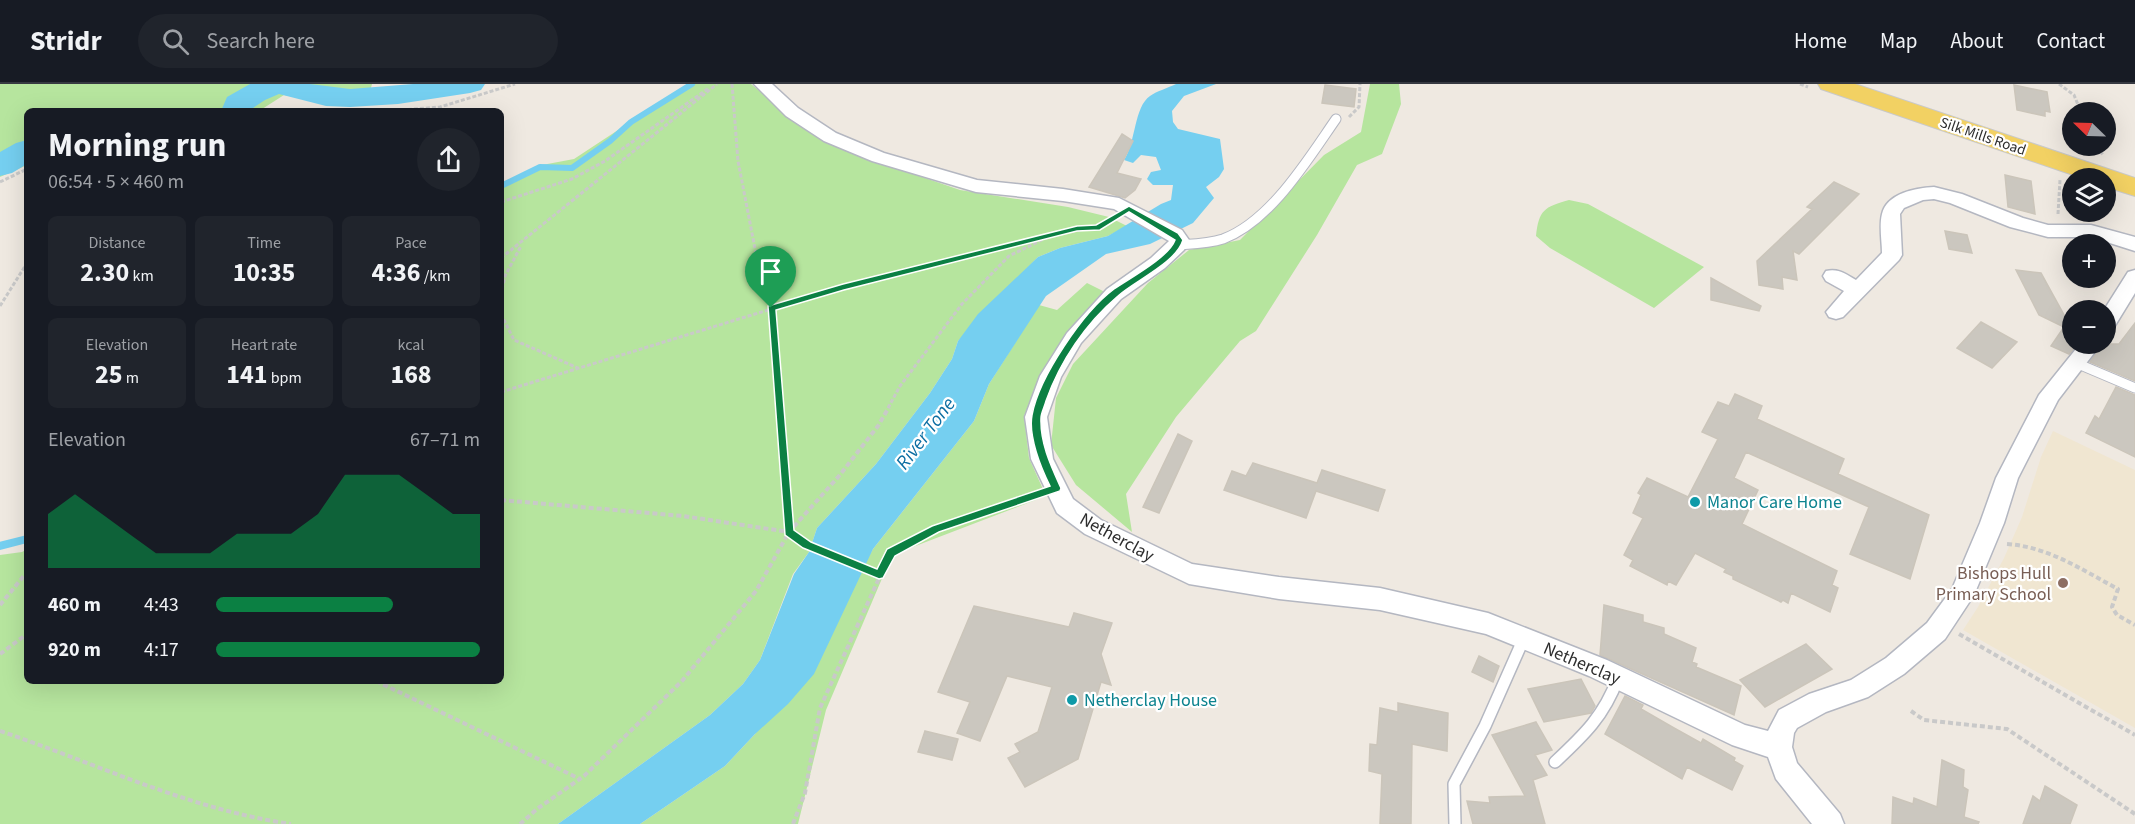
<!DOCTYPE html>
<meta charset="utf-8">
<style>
:root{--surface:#171b24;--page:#20242c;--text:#f1f3f6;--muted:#9ea1a6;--line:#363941;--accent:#0b8043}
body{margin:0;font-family:"Source Sans 3",sans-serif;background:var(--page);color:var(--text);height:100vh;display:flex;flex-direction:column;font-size:22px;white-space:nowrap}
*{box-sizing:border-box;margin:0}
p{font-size:20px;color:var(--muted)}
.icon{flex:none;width:33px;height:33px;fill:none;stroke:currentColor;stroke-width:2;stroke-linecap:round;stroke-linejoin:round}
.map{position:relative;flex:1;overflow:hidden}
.sheet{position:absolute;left:24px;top:24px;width:480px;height:576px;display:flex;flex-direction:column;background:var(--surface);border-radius:9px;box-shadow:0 6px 24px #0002}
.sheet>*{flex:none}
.needle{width:39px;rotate:293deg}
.fabs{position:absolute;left:2062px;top:18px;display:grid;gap:12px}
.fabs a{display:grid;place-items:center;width:54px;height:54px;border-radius:50%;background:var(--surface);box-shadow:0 6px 24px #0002;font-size:30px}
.pin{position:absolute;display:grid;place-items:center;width:51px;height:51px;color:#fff;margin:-62px -26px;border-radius:50% 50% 50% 0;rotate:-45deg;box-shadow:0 0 6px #0007}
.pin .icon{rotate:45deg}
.round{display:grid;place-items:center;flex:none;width:63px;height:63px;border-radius:32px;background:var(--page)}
.headline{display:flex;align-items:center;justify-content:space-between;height:102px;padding:0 24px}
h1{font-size:33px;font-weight:700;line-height:45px}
.stats{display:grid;grid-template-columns:repeat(3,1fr);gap:9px;height:102px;padding:6px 24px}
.stats div{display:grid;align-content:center;border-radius:9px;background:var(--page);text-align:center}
.stats b{font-size:26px;font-weight:700}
.stats small{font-size:16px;font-weight:400}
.stats p{font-size:16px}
.chart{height:168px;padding:12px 24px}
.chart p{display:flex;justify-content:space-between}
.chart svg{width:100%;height:108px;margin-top:6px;fill:var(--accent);opacity:.7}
ul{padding:0 24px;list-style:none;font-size:20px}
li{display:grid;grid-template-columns:96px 72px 1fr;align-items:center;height:45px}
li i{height:15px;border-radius:8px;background:var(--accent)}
header{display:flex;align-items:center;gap:36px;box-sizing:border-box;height:84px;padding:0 30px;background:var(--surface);border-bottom:2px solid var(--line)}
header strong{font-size:28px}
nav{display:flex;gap:33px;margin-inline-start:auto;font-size:21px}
.search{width:420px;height:54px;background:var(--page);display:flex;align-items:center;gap:15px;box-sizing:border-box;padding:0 21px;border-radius:33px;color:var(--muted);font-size:22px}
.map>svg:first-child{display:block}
.education{fill:#f0e6d1}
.green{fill:#b6e59e}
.water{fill:#75cff0}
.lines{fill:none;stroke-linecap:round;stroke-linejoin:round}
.stream-far1{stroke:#75cff0;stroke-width:6}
.stream{stroke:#75cff0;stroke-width:8}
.river{fill:#75cff0;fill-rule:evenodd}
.building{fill:#cbc7bf;stroke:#cbc5ba;stroke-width:1.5}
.lane-far1-casing{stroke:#b4b7c1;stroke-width:11}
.lane-casing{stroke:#b4b7c1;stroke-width:14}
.street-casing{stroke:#b4b7c1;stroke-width:3}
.primary-casing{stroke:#c9c9c9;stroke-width:2}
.path-far1{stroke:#c9c9c9;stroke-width:3;stroke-dasharray:4 2;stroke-linecap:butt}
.path{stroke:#c9c9c9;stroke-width:4;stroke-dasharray:5 3;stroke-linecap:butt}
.lane-far1{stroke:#fff;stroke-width:9}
.lane{stroke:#fff;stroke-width:11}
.street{fill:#fff;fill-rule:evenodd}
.primary{fill:#f2d163;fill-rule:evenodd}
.route{fill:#0b8043;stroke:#fff;stroke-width:1.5;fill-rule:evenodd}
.culture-dot{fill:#0f9aa8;stroke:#fff;stroke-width:2}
.education-dot{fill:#8d6e63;stroke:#fff;stroke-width:2}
.labels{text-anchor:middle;stroke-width:4.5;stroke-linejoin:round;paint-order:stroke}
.far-street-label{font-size:15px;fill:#2e2e2e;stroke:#fff}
.culture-label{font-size:18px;fill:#0d838f;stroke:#fff;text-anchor:start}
.street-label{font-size:18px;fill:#2e2e2e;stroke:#fff}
.education-label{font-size:18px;fill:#785e54;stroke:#fff;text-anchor:end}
.water-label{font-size:20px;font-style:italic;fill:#0d6fa3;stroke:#fff}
</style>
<header>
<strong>Stridr</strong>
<div class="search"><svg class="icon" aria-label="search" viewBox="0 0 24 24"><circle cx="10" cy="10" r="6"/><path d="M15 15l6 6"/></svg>Search here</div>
<nav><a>Home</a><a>Map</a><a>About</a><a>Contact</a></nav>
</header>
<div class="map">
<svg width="2135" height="740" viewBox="0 0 2135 740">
<rect width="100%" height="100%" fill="#efe9e1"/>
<path class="education" d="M2053,347L2135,386V644L1963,546L1978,523L2004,474L2022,433L2041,373Z"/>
<path class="green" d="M0,0H372L367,19L340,22L284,11L259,27H27V81L0,93Z
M688,0H751L810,48L861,72L960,106L1068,123L1109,133L1127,142L1108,152L1060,164L1038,173L1010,202L958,257L952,275L930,309L876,380L817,444L809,468L793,490L760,576L743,600L710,631L558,740H0V471L22,468L27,465V597H501V104L542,81L574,75Z
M1370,0H1399L1401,20L1382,70L1357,81L1317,151L1256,247L1240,257L1176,333L1126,410L1132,448L1076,401L1051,361L1056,314L1073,280L1148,199L1189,166L1240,156L1324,71L1361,48Z
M1569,116L1588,120L1704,183L1654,224L1550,164L1536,152C1539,126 1544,123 1569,116Z
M1087,199L1107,209L1043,288L1024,332L1029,374L1046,412L892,471L826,626L798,740H640L725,682L755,650L860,489L873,465L974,337L989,300L1039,221L1057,226Z"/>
<path class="water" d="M1176,0H1216L1184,12L1172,27L1173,38L1178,45L1220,55L1224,85L1219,93L1206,103L1214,114L1193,139L1150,160L1106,170L1046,212L989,300L974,337L873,465L814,590L788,620L755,650L725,682L640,740H558L710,631L743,600L760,576L794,490L809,468L817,444L876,380L930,309L952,275L958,257L978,230L1038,173L1060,164L1108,152L1161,120L1171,116L1173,101H1153L1147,95L1151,88L1161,86L1156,73L1141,71L1133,79L1124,76C1136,57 1134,23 1150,12C1157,7 1168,4 1176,0Z"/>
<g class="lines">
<path class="stream-far1" d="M501,102L540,83L572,84L610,57L631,38L692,0"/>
<path class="stream" d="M0,462L27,455"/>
<path class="river" d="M250,0H310L350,5L413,0H485L481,6L470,9L398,20L350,23L326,22L279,10L265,16L253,24V27H221L227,13Z
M27,56V80L12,89L0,92V68L16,59Z"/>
</g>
<path class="building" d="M1325,1L1356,5L1354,23L1322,19Z
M2014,1L2047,8L2050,28L2045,27V32L2017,26Z
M1122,50L1133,57L1117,89L1141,95L1135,106L1125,114L1089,103Z
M2005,91L2031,97L2035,130L2008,123Z
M1834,98L1859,110L1799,170L1793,167L1797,196L1782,193L1783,205L1759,201L1757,177L1812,125L1807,123Z
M1945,147L1967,151L1972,169L1949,165Z
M2016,186L2041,189L2068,238L2073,231V260H2078L2069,270L2051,262L2064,243L2039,231Z
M1711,194L1761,222L1759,227L1711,216Z
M1981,238L2017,258L1992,284L1957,264Z
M2135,239V297L2090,278L2103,260H2119Z
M2116,303L2135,311V373L2086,349L2095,332L2099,335Z
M1735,310L1762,322L1757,335L1844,375L1838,390L1929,431L1910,495L1850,470L1869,423L1746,368L1734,394L1758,406L1742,440L1837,487L1832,501L1838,504L1830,528L1791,509L1788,519L1783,516L1781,518L1733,495V492L1724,488L1726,485L1695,469L1676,501L1668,497L1667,501L1630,482L1633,476L1624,471L1643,434L1633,429L1641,411L1638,409L1647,394L1688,413L1718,355L1702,348L1718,318L1729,322Z
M1178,350L1192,357L1159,429L1143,423Z
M1253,379L1317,399L1322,386L1385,406L1378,427L1316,407L1306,434L1224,406L1232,387L1246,392Z
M1604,521L1643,531V538L1664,544V550L1696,564L1692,578L1697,580L1696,583L1741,602L1734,631L1600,571Z
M974,522L1069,543L1074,529L1112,539L1101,570L1111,601L1101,598L1078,675L1025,703L1008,674L1020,668L1015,660L1038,648L1052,603L1007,592L980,657L957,649L970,618L938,608Z
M1806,560L1832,585L1765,623L1740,596Z
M1479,572L1499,582L1493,598L1472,588Z
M1581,595L1595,622L1591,629L1544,638L1528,605Z
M1625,612L1643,621L1641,625L1674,644L1701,659L1703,655L1735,674L1734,677L1743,682L1732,706L1687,683L1682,695L1605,650Z
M1398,619L1448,629L1447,667L1412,660L1411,740H1380L1382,690L1369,687L1370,660L1377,661L1380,624L1398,628Z
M1536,638L1552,666L1535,671L1547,691L1533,696L1545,740H1473L1467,717L1490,719L1489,713L1525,712L1492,651Z
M925,647L958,655L952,676L918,668Z
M1942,676L1964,686L1963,703L1968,706L1964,733L1979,738L1978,740H1892L1893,713L1913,720L1914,714L1937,723Z
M2045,702L2077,721L2070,740H2023L2033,712L2040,717Z"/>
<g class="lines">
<defs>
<path id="lane-far1" d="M1177,161C1192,160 1208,160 1223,155C1271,137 1308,75 1336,35
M2076,279L2135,304"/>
<path id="lane" d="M1555,678C1584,651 1604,632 1618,594
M1455,740L1454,700L1485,642L1524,554"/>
<path id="street" d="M754,0H772L798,24L836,49L884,69L977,96L1063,105L1119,114L1182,146L1189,156L1184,166L1165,184L1121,215L1081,259L1061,293L1047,333L1053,375L1073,415L1101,436L1192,480L1279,493L1380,504L1488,529L1607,576L1745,641L1768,647L1779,626L1809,610L1851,596L1886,574L1927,539L1952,505L1980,439L1996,394L2039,311L2080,260H2101L2058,316L2018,394L2004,439L1974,511L1945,555L1904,590L1868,613L1826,628L1797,644L1794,649L1792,663L1797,679L1840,730L1844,740H1812L1776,695L1768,673L1732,661L1589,592L1486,550L1380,526L1279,515L1189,500L1085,450L1057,429L1031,375L1025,333L1040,292L1067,249L1107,205L1151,174L1169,157L1114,125L1063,117L976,108L872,77L824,57L786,32Z
M1934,103L1962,110L2023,134L2048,141H2091L2135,153V167L2091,153H2048L2010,143L1950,119L1934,115L1923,116L1904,124L1900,130L1902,171L1899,176L1843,233L1836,235L1829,233L1826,228L1844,207L1826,197L1823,192L1826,187C1838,184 1846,190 1856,196L1882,169C1882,158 1879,142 1882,130C1887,109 1916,104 1934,103Z
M2135,186V209L2113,245L2106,247V226H2104L2128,188Z"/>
<path id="primary" d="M1818,0H1855L2135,94V112L2106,103V94H2082L1821,5Z"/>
</defs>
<use href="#lane-far1" class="lane-far1-casing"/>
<use href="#lane" class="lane-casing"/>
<use href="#street" class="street-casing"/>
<use href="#primary" class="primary-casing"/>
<path class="path-far1" d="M732,0L738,77L757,175L771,224L779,324
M1800,0L1808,3
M2059,0L2074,11L2081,28
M390,27L440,23L515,0
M1349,33L1359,23L1360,0
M2097,62L2103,71
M0,98L27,85
M501,118L572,95L605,77L709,4
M2058,130L2060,96
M1053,151L1090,144L1112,136
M501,174L717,0
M501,211L505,192L521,162
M0,222L27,179
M501,230L514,256L578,284
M501,308L843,203L1040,154
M888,324L900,302L962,220L1009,172L1054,150"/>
<path class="path" d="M779,323L789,447
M501,416L683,432L789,448L807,461L880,490
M2007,460C2049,463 2082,486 2118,505L2112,523L2117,531L2135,541
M0,521L27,488
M1959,550L2135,651
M0,570L27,550
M376,597L580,695
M1911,627L1924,636L2007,645L2135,730
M0,647C98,680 188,725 291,740
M520,740L537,725L584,692L682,597L756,507L789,448L839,392L878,342L889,323
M793,740L805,709L820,624L891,468L935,445L1038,409"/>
<use href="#lane-far1" class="lane-far1"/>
<use href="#lane" class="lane"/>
<use href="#street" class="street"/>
<use href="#primary" class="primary"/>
</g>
<path class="route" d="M1129,122L1178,149L1183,156C1176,179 1136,196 1118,212C1086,239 1060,277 1046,317C1045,322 1041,329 1041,334C1040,359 1051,382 1061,404L1060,407L939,448L895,472L883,494L879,495L803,464L785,451L768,222L843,200L1077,142L1096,141ZM1129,128L1175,156C1169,173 1130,194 1114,205C1083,228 1039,293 1032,331C1028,352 1041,384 1050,402L932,442L887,465L877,485L811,458L794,446L776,226L844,206L1077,147L1100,146Z"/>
<g class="culture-dot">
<circle cx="1695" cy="418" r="6"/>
<circle cx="1072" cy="616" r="6"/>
</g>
<circle class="education-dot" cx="2063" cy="499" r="6"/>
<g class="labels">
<g class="far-street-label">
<text transform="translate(1983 52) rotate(19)" y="5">Silk Mills Road</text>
</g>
<g class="culture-label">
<text x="1707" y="424">Manor Care Home</text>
<text x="1084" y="622">Netherclay House</text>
</g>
<g class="street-label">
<text transform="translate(1117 453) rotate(29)" y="6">Netherclay</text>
<text transform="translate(1582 579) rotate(23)" y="6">Netherclay</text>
</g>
<g class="education-label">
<text x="2051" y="495">Bishops Hull<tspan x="2051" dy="21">Primary School</tspan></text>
</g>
<g class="water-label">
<text transform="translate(925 349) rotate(-53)" y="7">River Tone</text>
</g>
</g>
</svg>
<div class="fabs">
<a><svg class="needle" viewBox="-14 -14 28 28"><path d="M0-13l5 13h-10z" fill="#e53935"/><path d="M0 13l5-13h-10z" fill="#9ea1a6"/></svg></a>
<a><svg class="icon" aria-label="layers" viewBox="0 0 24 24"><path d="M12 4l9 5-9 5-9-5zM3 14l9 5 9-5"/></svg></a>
<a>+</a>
<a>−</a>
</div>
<div class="pin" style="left:771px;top:224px;background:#1e9e55"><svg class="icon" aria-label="arrive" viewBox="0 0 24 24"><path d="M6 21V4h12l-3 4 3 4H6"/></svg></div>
<section class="sheet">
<div class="headline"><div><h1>Morning run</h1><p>06:54 · 5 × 460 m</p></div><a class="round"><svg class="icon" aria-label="share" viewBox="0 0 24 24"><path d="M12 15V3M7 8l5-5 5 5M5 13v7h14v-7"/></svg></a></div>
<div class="stats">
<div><p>Distance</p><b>2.30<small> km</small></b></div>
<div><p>Time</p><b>10:35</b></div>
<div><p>Pace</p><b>4:36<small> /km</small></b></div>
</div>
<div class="stats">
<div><p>Elevation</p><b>25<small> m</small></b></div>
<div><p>Heart rate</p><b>141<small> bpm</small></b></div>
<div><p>kcal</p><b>168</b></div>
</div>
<div class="chart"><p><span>Elevation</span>67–71 m</p>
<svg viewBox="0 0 160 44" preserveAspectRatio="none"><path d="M0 44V22L10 14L20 22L30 30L40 38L50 38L60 38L70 30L80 30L90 30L100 22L110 6L120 6L130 6L140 14L150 22L160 22V44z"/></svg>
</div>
<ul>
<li><b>460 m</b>4:43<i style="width:67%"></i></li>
<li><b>920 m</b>4:17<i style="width:100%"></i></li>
</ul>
</section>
</div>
